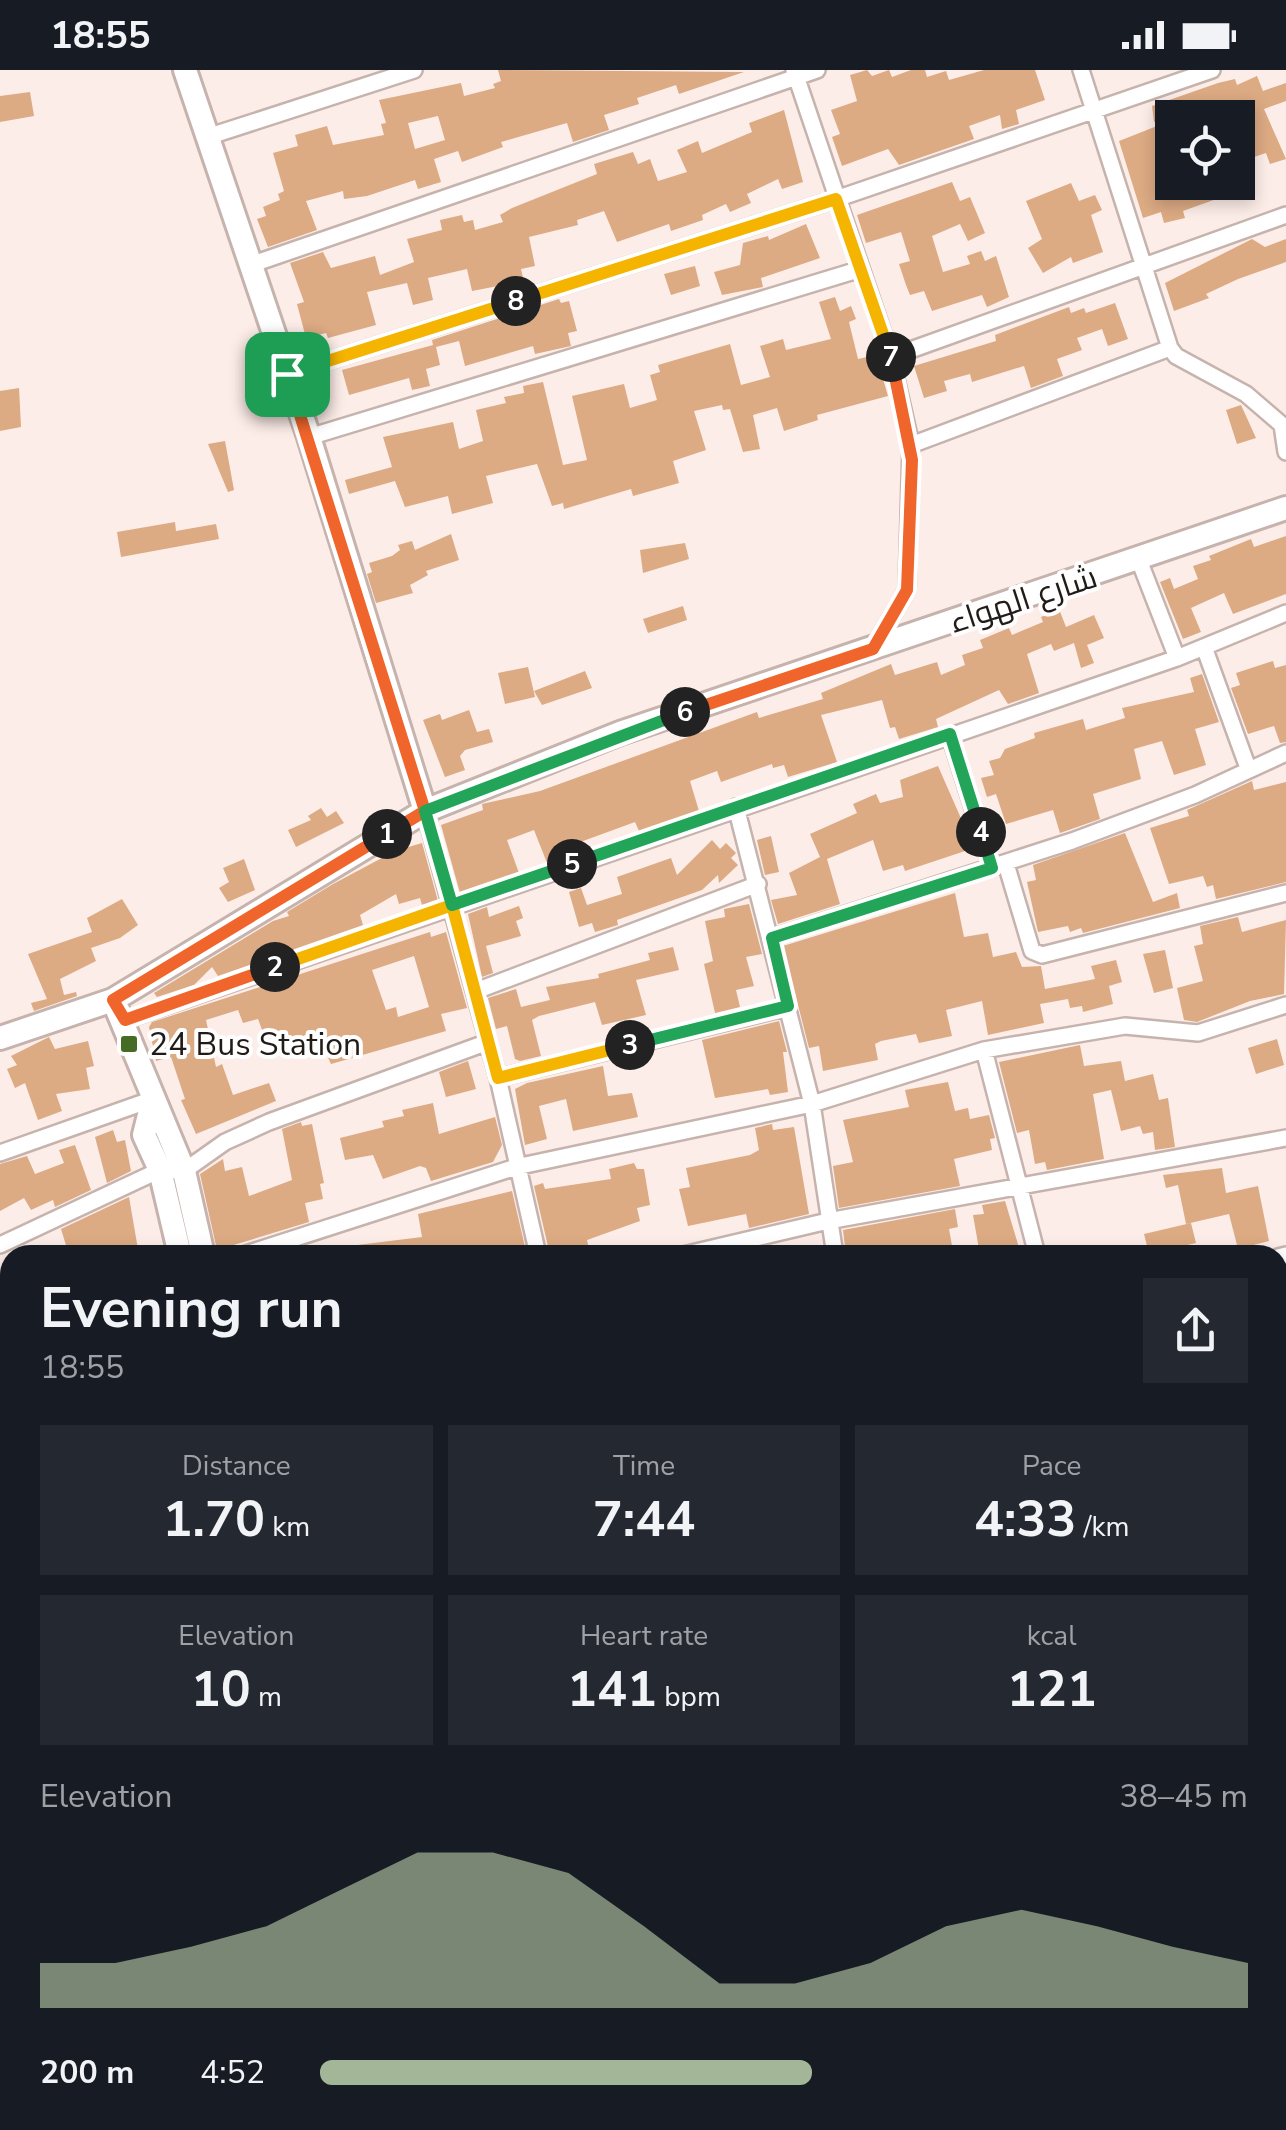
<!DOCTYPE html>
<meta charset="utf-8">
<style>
:root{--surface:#171b24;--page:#242831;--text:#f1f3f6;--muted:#9ea1a6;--accent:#a4b698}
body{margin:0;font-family:"Nunito Sans",Cairo,sans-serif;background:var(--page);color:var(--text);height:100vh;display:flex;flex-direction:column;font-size:38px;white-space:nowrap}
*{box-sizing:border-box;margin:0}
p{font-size:32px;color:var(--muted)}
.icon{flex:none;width:55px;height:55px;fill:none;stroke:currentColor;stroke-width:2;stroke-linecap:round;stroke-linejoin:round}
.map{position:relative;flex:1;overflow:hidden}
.drawer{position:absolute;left:0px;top:1175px;width:1288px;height:885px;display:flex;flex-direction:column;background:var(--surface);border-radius:30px 30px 0 0;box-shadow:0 5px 15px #0003}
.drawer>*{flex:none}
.fabs{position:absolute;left:1155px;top:30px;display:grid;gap:20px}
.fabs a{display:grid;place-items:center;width:100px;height:100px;border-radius:0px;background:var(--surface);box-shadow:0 5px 15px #0003;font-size:50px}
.pin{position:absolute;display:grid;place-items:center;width:85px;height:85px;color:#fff;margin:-42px;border-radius:20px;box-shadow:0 5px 15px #0006}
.km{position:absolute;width:50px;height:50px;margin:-25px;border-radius:50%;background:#222;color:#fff;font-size:28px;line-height:50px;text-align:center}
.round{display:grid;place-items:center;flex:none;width:105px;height:105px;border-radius:0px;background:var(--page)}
.headline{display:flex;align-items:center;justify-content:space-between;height:170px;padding:0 40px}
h1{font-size:55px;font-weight:700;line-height:75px}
.stats{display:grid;grid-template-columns:repeat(3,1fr);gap:15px;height:170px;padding:10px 40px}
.stats div{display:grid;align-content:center;border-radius:0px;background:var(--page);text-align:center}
.stats b{font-size:50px;font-weight:700}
.stats small{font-size:28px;font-weight:400}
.stats p{font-size:28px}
.chart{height:280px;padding:20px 40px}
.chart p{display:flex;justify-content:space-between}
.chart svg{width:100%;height:180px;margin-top:10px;fill:var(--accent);opacity:.7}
ul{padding:0 40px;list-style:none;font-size:32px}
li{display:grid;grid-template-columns:160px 120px 1fr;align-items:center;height:75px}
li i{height:25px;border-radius:12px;background:var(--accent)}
.status{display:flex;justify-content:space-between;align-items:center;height:70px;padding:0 50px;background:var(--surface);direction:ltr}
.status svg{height:28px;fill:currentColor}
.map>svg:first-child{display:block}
.building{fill:#dcaa83;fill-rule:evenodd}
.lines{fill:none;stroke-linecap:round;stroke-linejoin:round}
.street-casing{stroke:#c6b3ad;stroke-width:20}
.secondary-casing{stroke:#c6b3ad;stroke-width:28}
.street{stroke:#fff;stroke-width:15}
.secondary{stroke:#fff;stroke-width:22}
.split-1-casing{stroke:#fff;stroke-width:20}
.split-2-casing{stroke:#fff;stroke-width:20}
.split-3-casing{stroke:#fff;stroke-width:20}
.split-4-casing{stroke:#fff;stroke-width:20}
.split-5-casing{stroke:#fff;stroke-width:20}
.split-6-casing{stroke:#fff;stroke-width:20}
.split-7-casing{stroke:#fff;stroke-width:20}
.split-8-casing{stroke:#fff;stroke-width:20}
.split-9-casing{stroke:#fff;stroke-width:20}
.split-1{stroke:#f0652b;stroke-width:12}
.split-2{stroke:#f0652b;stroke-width:12}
.split-3{stroke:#f5b400;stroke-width:12}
.split-4{stroke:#22a559;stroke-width:12}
.split-5{stroke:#22a559;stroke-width:12}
.split-6{stroke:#22a559;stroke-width:12}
.split-7{stroke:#f0652b;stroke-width:12}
.split-8{stroke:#f5b400;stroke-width:12}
.split-9{stroke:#f5b400;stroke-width:12}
.poi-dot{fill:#466b25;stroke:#fefefe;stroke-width:4}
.labels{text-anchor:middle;stroke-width:8;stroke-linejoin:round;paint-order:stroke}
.street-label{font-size:32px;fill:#211a17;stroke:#fefefe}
.poi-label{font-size:32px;fill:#211a17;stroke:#fefefe;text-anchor:start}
</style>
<div class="status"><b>18:55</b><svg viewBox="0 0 49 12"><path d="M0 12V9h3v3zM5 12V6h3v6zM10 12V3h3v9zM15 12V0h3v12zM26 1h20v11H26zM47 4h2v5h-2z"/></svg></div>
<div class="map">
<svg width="1286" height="2060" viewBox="0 0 1286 2060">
<rect width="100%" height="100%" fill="#fdede8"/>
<path class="building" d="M498,0L744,2L679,24L676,15L637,28L639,34L604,45L609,60L573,72L567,53L501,72L503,77L462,92L458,81L434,89L441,112L418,119L415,110L367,126L344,129L343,121L306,131L317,160L268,177L257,149L266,146L263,137L280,130L278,124L284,121L273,83L298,76L295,65L327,56L333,75L384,65L381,54L386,53L379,30L461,13L464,26L495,18L493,14L501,11ZM438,46L445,70L415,79L408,53Z
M867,0L872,6L889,0L892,7L911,0H925L927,7L946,1L949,10L984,0H1035L1045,30L1016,40L1019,54L1002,59L1000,45L969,56L974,69L899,95L888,79L842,96L832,67L840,64L831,40L857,31L850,5Z
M1257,6L1263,21L1286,13V31L1264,39L1286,89L1270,94L1266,83L1242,91L1238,48H1184L1181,42L1154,52L1152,36L1218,13L1235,9L1237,15Z
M30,22L34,46L0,52V26Z
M784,40L803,112L782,119L778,109L747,124L751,133L730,142L726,134L702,145L703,150L671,161L669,154L617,172L604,141L577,150L578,155L529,167L535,196L521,199L525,216L500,224L498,216L472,221L467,199L428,208L433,230L413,235L407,213L367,222L376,255L328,268L326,263L306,268L297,234L304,232L290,193L323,182L331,198L375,186L380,205L414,192L407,169L442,160L440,150L462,145L464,152L473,150L475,160L503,152L500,145L512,138L597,104L594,94L633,82L638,94L650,89L658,111L687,102L677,80L698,71L702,83L752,62L749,53Z
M1157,56L1165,80L1172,78V112H1230L1233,123L1183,141L1185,148L1164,153L1161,142L1143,148L1119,71Z
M952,112L960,131L970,127L985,163L968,171L960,154L932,166L943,202L970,194L967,186L981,181L985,191L996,186L1009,227L987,237L982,225L932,241L924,221L910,225L906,215L899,194L910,191L901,162L866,173L857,145Z
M1071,113L1079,131L1095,125L1102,140L1091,145L1103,182L1073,193L1071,187L1043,203L1028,178L1042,169L1026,131Z
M806,154L820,188L761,208L763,217L722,225L714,202L740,195L743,173L768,166L769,170Z
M1252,169L1265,177L1286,169V192L1238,209L1206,224L1209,228L1174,241L1165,213Z
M695,196L700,216L671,225L664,204Z
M835,227L840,241L851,236L856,249L849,252L858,289L876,285L888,326L817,345L818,350L784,361L777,338L753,345L760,379L743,382L730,339L723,340L722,335L694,341L706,380L673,391L679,413L633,426L631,419L564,439L563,433L552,436L537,394L486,406L493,433L452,444L448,426L405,437L395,411L349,424L345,410L392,397L383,367L453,352L459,379L483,371L476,340L506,333L504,327L524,323L523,316L543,312L563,395L587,390L572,326L624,314L630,338L657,330L650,305L660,302L658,295L730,274L741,315L770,307L760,276L783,269L786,280L831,269L819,232Z
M559,229L561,233L569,231L577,261L568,263L571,276L535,284L533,276L465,296L459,271L436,277L440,295L426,299L430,316L412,320L409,308L349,325L342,300L433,275L432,270Z
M1115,233L1128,269L1108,276L1102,259L1077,268L1082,280L1057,289L1063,306L1031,318L1024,296L972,312L970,304L944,311L947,321L924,328L914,296L996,271L995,265L1069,237L1071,243L1084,238L1086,243Z
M19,318L21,357L0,361V321Z
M1241,335L1256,368L1237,374L1226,340Z
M225,371L234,420L228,422L208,374Z
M175,452L176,461L216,454L219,469L121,487L117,462Z
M451,464L459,490L426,501L428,505L410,515L413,523L376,533L367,504L372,502L369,493L392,486L400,480L398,475L412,471L415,480Z
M1286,466V524L1233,544L1224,523L1191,538L1201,562L1183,569L1160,512L1170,508L1174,519L1198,509L1193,496L1211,490L1209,486L1251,469L1254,477Z
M685,473L689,489L643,503L640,480Z
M683,536L687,550L648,563L643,549Z
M1059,539L1066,557L1094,545L1104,568L1087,575L1094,593L1081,598L1074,573L1054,581L1051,574L1027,584L1039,623L1008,634L999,620L936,649L938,657L899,669L895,657L890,658L882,630L821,645L837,692L788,707L784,695L773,698L772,694L721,712L717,701L690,711L699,741L639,761L635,752L564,778L567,786L547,793L534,760L507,770L519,803L460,823L441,755L483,740L482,734L540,721L757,642L759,648L823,629L821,623L891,594L895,605L937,592L941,605L965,595L962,585L983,578L980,570L1009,558L1012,565L1043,552L1041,547Z
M1273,591L1275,598L1286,595V672L1280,673L1274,656L1248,664L1231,618L1240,615L1236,603Z
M528,597L535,627L505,634L498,603Z
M585,601L592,618L542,635L534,621Z
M1202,604L1219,652L1195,659L1206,695L1174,705L1162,671L1134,679L1141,709L1093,724L1100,749L1060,763L1053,740L1006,754L996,724L987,727L981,708L994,705L989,691L1000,688L1005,679L1035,668L1034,663L1083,649L1086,660L1125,648L1122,638L1194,622L1190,608Z
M469,640L477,662L489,659L493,672L465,680L460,686L465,700L445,707L423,650L440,644L442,650Z
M938,696L974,778L905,801L903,795L883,801L873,770L827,789L840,834L778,854L771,830L797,825L789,803L820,787L810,764L857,743L853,734L876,724L880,733L903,727L900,710Z
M1252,711L1254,720L1286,712V812L1216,829L1213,815L1207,817L1203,806L1169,814L1150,758L1189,746L1187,740Z
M321,738L327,747L336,741L344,753L296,777L288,760L311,750L308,746Z
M1125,763L1153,832L1177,823L1180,838L1083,863L1081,858L1070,862L1068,856L1038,862L1027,812L1036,810L1033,795Z
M771,766L779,802L765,805L757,770Z
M712,770L720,779L726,773L736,783L731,788L738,795L719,813L718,805L702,820L617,850L618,855L595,862L592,853L579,857L569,822L581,818L587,835L622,824L617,807L671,788L677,805Z
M422,773L438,831L422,835L420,828L399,834L396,824L360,845L363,855L218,906L212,897L194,915L157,927L154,923L273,851L289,846L287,842L333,814L395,781Z
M244,789L255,820L228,832L219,818L229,812L223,798Z
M955,823L964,867L988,863L993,887L1016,882L1022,897L1041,896L1045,919L1095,909L1091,896L1116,890L1122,912L1109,916L1113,934L1083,942L1082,936L1070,938L1068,929L1040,934L1044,953L988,965L982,931L946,940L952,966L919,973L916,964L881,971L875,974L878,990L823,1001L819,976L809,978L783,876Z
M122,829L138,855L120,868L91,878L96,891L60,909L64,925L76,922L77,926L34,941L31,933L47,929L28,884L92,862L87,848Z
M749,834L762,884L746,887L754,916L736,920L740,937L715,943L704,894L713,891L705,851L725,847L724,839Z
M519,836L523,848L516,851L521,866L486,876L493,903L482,907L468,844L487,837L489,847Z
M1238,847L1242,862L1286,850L1284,924L1250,931L1197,952L1184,950L1177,918L1203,911L1194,876L1203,874L1200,856Z
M430,862L431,867L446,862L467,938L441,944L446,961L331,994L317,964L268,976L258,949L243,953L238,940L206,950L216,997L222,994L233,1025L269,1013L276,1031L196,1064L181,1030L185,1029L171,987L156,991L149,957L152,952ZM414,886L429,937L398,947L396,937L386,940L372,900Z
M673,877L679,900L636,910L646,945L602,955L595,932L539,946L532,950L541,986L520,991L515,989L507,956L496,959L488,928L516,919L521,937L550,930L546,917L599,908L598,904L650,890L648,883Z
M1165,880L1173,918L1154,923L1143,884Z
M779,951L787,982H783L788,1022L770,1025L768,1019L715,1028L702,970Z
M49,967L55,979L88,971L94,996L86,998L90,1019L56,1024L62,1041L38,1050L25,1013L15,1018L7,999L17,995L11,986Z
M1277,969L1284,995L1256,1004L1248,978Z
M1080,975L1084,996L1121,991L1125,1011L1153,1004L1159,1030L1168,1028L1175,1077L1155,1080L1153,1062L1143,1064L1140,1056L1121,1061L1111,1020L1093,1024L1104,1089L1047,1100L1045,1092L1035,1094L1029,1060L1017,1063L999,992Z
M468,991L476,1019L446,1027L439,1002Z
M603,996L608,1026L632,1023L638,1047L573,1061L566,1029L539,1036L547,1069L525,1075L515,1019L527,1013Z
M948,1012L955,1041L968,1038L970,1049L989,1045L995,1068L990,1069L992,1080L954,1089L960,1116L839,1138L833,1096L853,1092L843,1050L909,1037L905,1020Z
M433,1033L439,1064L495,1047L502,1075L493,1092L431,1111L426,1098L420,1096L383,1109L373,1085L345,1090L340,1068L384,1057L382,1051L404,1046L402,1040Z
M301,1052L302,1056L312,1054L324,1113L320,1114L323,1129L305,1133L309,1152L217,1180L200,1104L223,1089L225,1101L242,1097L249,1126L292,1110L282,1059Z
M772,1054L773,1060L794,1057L809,1144L749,1158L746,1144L688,1156L679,1119L690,1117L686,1098L750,1085L759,1080L755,1058Z
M113,1060L117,1072L125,1070L131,1101L107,1113L95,1067Z
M75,1075L91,1120L55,1137L53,1130L31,1140L24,1128L0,1141V1094L27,1086L35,1104L64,1093L59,1080Z
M634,1093L637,1099H644L650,1135L637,1138L640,1151L587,1170L589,1179L550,1185L534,1116L543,1113L545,1119L611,1109L609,1099Z
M1222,1098L1226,1123L1258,1116L1269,1171L1238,1179L1229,1144L1186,1154L1178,1115L1166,1118L1163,1105Z
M512,1121L525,1177L507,1181V1185H333V1178L422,1167L418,1144Z
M129,1127L139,1185H69L61,1159Z
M1005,1131L1020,1181L980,1185L973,1145L984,1144L982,1135Z
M955,1139L958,1157L949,1159L953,1181L846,1185L843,1160Z
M1191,1153L1196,1173L1149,1184L1144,1164Z"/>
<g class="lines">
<defs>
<path id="street" d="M794,0L891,287L911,375L907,520L873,579
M1081,0L1170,278L1176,286L1246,324L1282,355L1286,382
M207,67L414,0
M250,195L817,0
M891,287L1286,145
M287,304L836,129L1212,0
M309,367L861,199
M911,375L1170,278
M1139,490L1177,588
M1204,577L1248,698
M950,665L992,798
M736,737L812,1034L835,1185
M425,741L498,1008L538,1185
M1006,794L1032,881L1042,885L1286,823
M772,868L1072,771L1195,725L1286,683
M476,921L758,814
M125,950L1177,588L1286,543
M984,980L1037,1185
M498,1008L788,937
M0,1083L153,1029
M0,1175L160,1100L184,1101L225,1072L269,1052L488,972
M243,1185L516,1097L812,1034L984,980L1125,956L1198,963L1286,935
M683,1185L828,1151L1286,1068
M1278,1187L1286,1185
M1278,1224L1286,1270
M0,1326L10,1322
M1278,1378L1286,1375
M0,1481L10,1476
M1278,1527L1286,1524
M0,1583L10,1601
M0,1677L10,1697
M1278,1719L1286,1716
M0,1798L10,1794
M1278,1855L1286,1851
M0,1945L10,1941
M1278,1965L1286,1985
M1278,2003L1286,1999
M874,2050L877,2060
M1108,2050L1111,2060
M77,2060L88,2050
M237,2060L247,2050
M449,2060L471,2050
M819,2060L839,2050
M1159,2060L1180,2050"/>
<path id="secondary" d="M185,0L309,367L425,741
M113,930L184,1101L203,1185
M0,968L113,930L425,741L620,663L1286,438
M153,1029L144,1065L160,1100L180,1185
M372,2050L374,2060
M395,2050L397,2060"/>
</defs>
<use href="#street" class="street-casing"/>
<use href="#secondary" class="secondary-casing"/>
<use href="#street" class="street"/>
<use href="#secondary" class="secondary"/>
</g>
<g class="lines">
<defs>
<path id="split-1" d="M287,304L425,741L387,764"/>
<path id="split-2" d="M275,897L125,950L113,930L387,764"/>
<path id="split-3" d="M275,897L452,835L498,1008L630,975"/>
<path id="split-4" d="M630,975L788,936L772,868L992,798L981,762"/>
<path id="split-5" d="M572,794L950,664L981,762"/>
<path id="split-6" d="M572,794L452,835L425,741L685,642"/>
<path id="split-7" d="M685,642L873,579L907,520L912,390L891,287"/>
<path id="split-8" d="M516,231L836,129L891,287"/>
<path id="split-9" d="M287,304L516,231"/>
</defs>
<use href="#split-1" class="split-1-casing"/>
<use href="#split-2" class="split-2-casing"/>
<use href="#split-3" class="split-3-casing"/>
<use href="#split-4" class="split-4-casing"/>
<use href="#split-5" class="split-5-casing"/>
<use href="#split-6" class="split-6-casing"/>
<use href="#split-7" class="split-7-casing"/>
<use href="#split-8" class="split-8-casing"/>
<use href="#split-9" class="split-9-casing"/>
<use href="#split-1" class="split-1"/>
<use href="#split-2" class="split-2"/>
<use href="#split-3" class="split-3"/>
<use href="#split-4" class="split-4"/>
<use href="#split-5" class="split-5"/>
<use href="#split-6" class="split-6"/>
<use href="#split-7" class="split-7"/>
<use href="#split-8" class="split-8"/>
<use href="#split-9" class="split-9"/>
</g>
<rect class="poi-dot" x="119" y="964" width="20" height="20" rx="5"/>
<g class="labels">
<g class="street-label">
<text transform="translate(1023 529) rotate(-18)" y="11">شارع الهواء</text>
</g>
<g class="poi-label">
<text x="149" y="985">24 Bus Station</text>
</g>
</g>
</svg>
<div class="fabs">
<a><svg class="icon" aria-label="locate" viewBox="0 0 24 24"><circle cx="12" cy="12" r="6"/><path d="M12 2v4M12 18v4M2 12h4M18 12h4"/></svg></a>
</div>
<div class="pin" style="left:287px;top:304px;background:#1e9e55"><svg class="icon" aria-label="arrive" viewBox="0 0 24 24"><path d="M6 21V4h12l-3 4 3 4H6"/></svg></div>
<b class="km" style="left:387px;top:764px">1</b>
<b class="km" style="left:275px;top:897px">2</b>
<b class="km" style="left:630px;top:975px">3</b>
<b class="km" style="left:981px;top:762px">4</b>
<b class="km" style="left:572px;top:794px">5</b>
<b class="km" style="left:685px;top:642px">6</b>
<b class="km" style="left:891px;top:287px">7</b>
<b class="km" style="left:516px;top:231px">8</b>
<section class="drawer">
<div class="headline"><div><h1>Evening run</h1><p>18:55</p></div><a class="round"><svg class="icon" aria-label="share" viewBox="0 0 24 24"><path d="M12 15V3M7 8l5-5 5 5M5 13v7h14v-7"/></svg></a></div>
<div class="stats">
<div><p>Distance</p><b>1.70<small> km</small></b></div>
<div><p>Time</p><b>7:44</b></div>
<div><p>Pace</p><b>4:33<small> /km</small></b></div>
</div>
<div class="stats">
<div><p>Elevation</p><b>10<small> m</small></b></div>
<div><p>Heart rate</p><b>141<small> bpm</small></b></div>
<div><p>kcal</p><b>121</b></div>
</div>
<div class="chart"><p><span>Elevation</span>38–45 m</p>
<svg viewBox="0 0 160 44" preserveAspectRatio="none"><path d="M0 44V33L10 33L20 29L30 24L40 15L50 6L60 6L70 11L80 24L90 38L100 38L110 33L120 24L130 20L140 24L150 29L160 33V44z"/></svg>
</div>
<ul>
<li><b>200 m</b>4:52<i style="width:53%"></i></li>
</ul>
</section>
</div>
